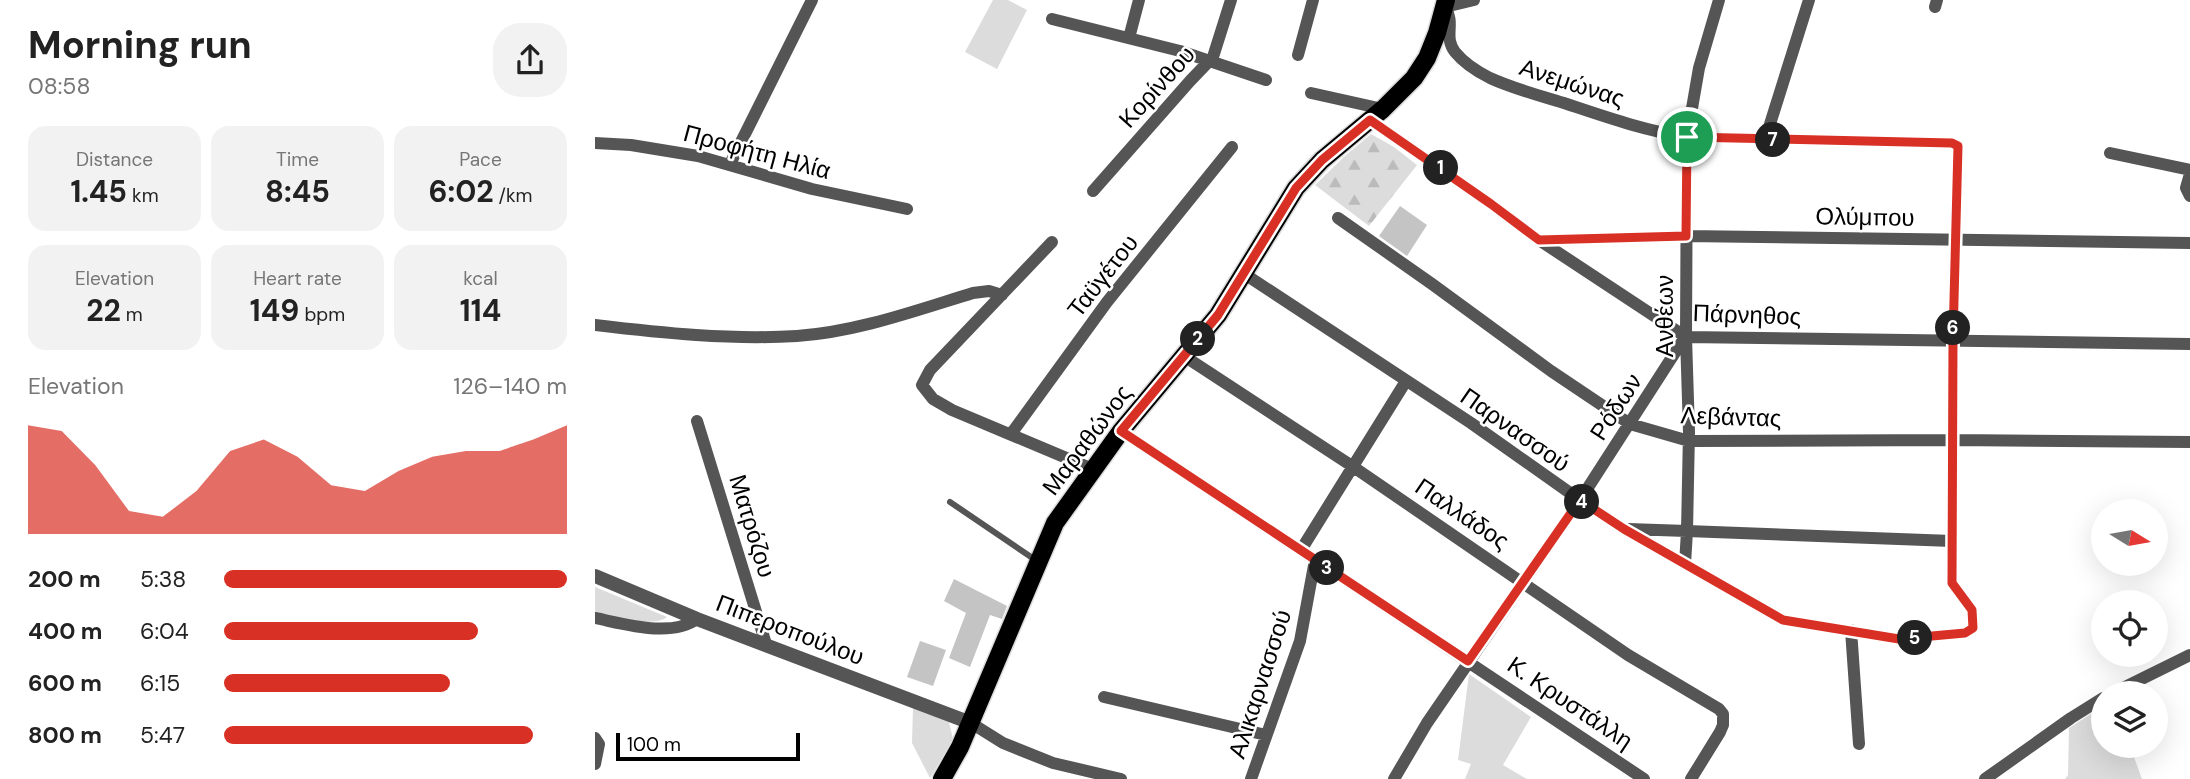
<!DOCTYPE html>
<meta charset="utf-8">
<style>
:root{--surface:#fff;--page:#f2f2f2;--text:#222;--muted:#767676;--accent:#d93025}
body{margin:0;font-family:"DM Sans",sans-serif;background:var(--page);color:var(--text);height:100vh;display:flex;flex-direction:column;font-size:26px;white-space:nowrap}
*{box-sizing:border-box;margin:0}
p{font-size:23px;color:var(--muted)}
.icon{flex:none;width:38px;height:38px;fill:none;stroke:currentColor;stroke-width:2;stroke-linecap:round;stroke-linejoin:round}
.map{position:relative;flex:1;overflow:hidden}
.side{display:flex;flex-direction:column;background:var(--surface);width:595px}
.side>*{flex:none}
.needle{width:46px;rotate:101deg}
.controls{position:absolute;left:1496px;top:499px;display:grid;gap:14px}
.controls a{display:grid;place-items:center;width:77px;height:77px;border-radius:50%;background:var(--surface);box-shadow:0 7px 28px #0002;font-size:35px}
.scale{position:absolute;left:21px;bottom:18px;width:184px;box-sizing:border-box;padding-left:7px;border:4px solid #000;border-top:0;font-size:19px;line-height:24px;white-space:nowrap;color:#000;-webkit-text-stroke:5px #fff;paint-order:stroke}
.pin{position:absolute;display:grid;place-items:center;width:60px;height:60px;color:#fff;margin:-30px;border:4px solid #fff;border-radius:50%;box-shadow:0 2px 7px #0007}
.km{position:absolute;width:35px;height:35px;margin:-18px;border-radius:50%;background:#222;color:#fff;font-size:19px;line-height:35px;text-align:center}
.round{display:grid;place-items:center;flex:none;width:74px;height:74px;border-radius:28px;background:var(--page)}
.summary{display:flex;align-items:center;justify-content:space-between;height:119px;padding:0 28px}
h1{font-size:38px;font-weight:700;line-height:52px}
.figures{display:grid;grid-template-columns:repeat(3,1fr);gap:10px;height:119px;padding:7px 28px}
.figures div{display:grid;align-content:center;border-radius:18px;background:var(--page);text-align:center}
.figures b{font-size:30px;font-weight:700}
.figures small{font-size:19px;font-weight:400}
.figures p{font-size:19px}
.chart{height:196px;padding:14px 28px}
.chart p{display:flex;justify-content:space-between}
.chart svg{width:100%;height:126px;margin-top:7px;fill:var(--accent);opacity:.7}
ul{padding:0 28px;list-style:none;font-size:23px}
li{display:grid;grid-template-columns:112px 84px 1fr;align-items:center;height:52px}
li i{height:18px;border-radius:9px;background:var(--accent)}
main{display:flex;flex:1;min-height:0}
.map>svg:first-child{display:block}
.green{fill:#dcdcdc}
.forest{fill:url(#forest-firs)}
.building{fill:#c4c4c4}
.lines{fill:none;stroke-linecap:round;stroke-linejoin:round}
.primary-casing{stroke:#dbdbdb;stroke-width:21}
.service{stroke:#555;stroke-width:6}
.minor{stroke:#555;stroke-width:12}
.tertiary{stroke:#555;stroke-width:14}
.primary{stroke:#000;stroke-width:18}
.route-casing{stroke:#fff;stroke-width:14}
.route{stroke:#d93025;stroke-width:9}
.labels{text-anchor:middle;stroke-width:5;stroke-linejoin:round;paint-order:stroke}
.street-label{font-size:24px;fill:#000;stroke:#fff}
</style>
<main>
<section class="side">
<div class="summary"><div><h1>Morning run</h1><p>08:58</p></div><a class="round"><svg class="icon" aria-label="share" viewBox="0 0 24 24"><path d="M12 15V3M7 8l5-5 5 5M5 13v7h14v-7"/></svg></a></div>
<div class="figures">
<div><p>Distance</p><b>1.45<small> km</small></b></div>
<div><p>Time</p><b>8:45</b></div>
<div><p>Pace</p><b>6:02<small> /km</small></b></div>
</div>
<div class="figures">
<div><p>Elevation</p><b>22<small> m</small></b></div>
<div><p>Heart rate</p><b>149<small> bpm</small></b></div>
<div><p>kcal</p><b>114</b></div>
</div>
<div class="chart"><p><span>Elevation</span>126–140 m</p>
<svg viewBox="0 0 160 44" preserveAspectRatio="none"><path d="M0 44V6L10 8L20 20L30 36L40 38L50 29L60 15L70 11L80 17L90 27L100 29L110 22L120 17L130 15L140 15L150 11L160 6V44z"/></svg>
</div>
<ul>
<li><b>200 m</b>5:38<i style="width:100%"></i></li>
<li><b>400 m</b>6:04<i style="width:74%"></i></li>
<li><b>600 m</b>6:15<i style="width:66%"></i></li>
<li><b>800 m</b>5:47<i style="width:90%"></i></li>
</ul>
</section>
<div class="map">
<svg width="1595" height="779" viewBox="0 0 1595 779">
<defs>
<pattern id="forest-firs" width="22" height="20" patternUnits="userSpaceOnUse" patternTransform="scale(1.75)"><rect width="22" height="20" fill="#dcdcdc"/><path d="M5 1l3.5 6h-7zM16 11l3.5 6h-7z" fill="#bbb"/></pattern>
</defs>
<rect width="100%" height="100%" fill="#fff"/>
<path class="green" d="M398,0H413L432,10L402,69L370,52Z
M0,587L72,617C59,628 17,617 0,614Z
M874,674L936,717L908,765L932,779H870L876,764L863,760Z
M1508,706V746H1535L1547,779H1470L1473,775L1474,728Z
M318,707L354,722L358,739L335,778L317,743Z"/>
<path class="forest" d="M776,134L799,147L822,165L774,226L720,185L750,156Z"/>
<path class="building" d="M805,206L832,225L812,256L784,236Z
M359,579L412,606L407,619L395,615L375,667L354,658L371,613L349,601Z
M325,641L351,650L338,686L312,677Z"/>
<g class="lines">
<defs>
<path id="primary" d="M347,779L365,747L460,523L526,431L623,315L701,188L727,160L788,109L819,78L832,58L842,33L851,0"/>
</defs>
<use href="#primary" class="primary-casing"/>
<path class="service" d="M355,502L442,561"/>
<path class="minor" d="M1340,7L1342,0
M457,19L585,51L671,80
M534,38L544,0
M703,55L718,0
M716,93L788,109
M775,120L896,204L944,240L1091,337L1595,344
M1170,140L1214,0
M0,143L36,145L103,156L217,189L312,209
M1515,153L1595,170
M135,164L217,0
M1595,174L1591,188L1595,196
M498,191L595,81L618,57L636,0
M743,218L837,284L956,371L1035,424L1094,441L1358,440L1595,442
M944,240L1091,236L1595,243
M457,242L335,370L327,385L338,399L357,410L500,470
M648,273L876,423L985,500L1029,529L1188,620L1304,639L1369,633L1378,628L1377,610L1357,583L1358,339L1363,146L1357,143L1092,137C1051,131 1011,117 972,104C946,96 919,89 895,78C883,72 869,63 860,52C848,36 861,24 850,7L879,0
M0,325C67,333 135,340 202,336C262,332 322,310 378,293L394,291L407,295
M589,356L757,466L1033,655L1124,709L1128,714V725L1125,732L1096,779
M102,421L171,644
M526,431L1049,779
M416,434L512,302L637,147
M1033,529L1092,531L1094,432L1091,337L1092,137L1104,68L1124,0
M706,550L811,381
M1090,564L1092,531L1357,541
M0,618C30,624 76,638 102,619
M1256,630L1264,744
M1518,693L1595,655
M509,697L671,735
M376,723L408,743L458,763L526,779
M0,738L4,744L0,764
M656,779L705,641L720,560
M799,779L832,723L985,500L1090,337
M1390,779L1476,718L1508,698"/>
<path class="tertiary" d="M0,576L102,619L376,723"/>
<use href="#primary" class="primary"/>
</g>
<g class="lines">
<defs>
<path id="route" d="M775,120L896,204L944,240L1091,236L1092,137L1357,143L1363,146L1358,339L1357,583L1377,610L1378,628L1370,633L1304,639L1188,620L1029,529L985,500L873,661L526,431L623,315L701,188L727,160Z"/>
</defs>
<use href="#route" class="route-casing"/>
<use href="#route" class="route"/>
</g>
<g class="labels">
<g class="street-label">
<text transform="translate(977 83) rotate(18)" y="8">Ανεμώνας</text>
<text transform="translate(562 87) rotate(-48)" y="8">Κορίνθου</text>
<text transform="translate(162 152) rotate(15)" y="8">Προφήτη Ηλία</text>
<text transform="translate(1270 217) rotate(1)" y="8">Ολύμπου</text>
<text transform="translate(508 276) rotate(-52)" y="8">Ταϋγέτου</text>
<text transform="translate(1152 315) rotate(2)" y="8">Πάρνηθος</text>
<text transform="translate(1070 316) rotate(-90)" y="8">Ανθέων</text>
<text transform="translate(1021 407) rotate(-57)" y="8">Ρόδων</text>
<text transform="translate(1136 417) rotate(2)" y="8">Λεβάντας</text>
<text transform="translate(920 430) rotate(35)" y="8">Παρνασσού</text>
<text transform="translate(492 440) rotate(-53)" y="8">Μαραθώνος</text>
<text transform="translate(867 514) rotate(34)" y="8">Παλλάδος</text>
<text transform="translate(157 526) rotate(73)" y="8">Ματρόζου</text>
<text transform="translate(195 630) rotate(21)" y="8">Πιπεροπούλου</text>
<text transform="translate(665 684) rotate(-72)" y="8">Αλικαρνασσού</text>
<text transform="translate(975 703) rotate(34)" y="8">Κ. Κρυστάλλη</text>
</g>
</g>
</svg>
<div class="controls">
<a><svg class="needle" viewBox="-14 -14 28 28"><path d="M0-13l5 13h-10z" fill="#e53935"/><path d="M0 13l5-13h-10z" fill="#767676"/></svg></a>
<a><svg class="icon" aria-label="locate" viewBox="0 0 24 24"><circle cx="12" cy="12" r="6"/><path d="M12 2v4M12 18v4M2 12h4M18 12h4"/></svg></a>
<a><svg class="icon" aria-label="layers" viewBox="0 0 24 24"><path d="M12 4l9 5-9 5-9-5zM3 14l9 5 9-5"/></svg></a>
</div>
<div class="scale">100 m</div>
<div class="pin" style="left:1092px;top:137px;background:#1e9e55"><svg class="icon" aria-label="arrive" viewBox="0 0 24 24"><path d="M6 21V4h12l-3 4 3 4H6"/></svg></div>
<b class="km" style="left:846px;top:168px">1</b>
<b class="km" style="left:603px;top:339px">2</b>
<b class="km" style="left:732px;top:568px">3</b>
<b class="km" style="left:987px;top:502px">4</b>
<b class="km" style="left:1320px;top:638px">5</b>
<b class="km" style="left:1358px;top:328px">6</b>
<b class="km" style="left:1178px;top:140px">7</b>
</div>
</main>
